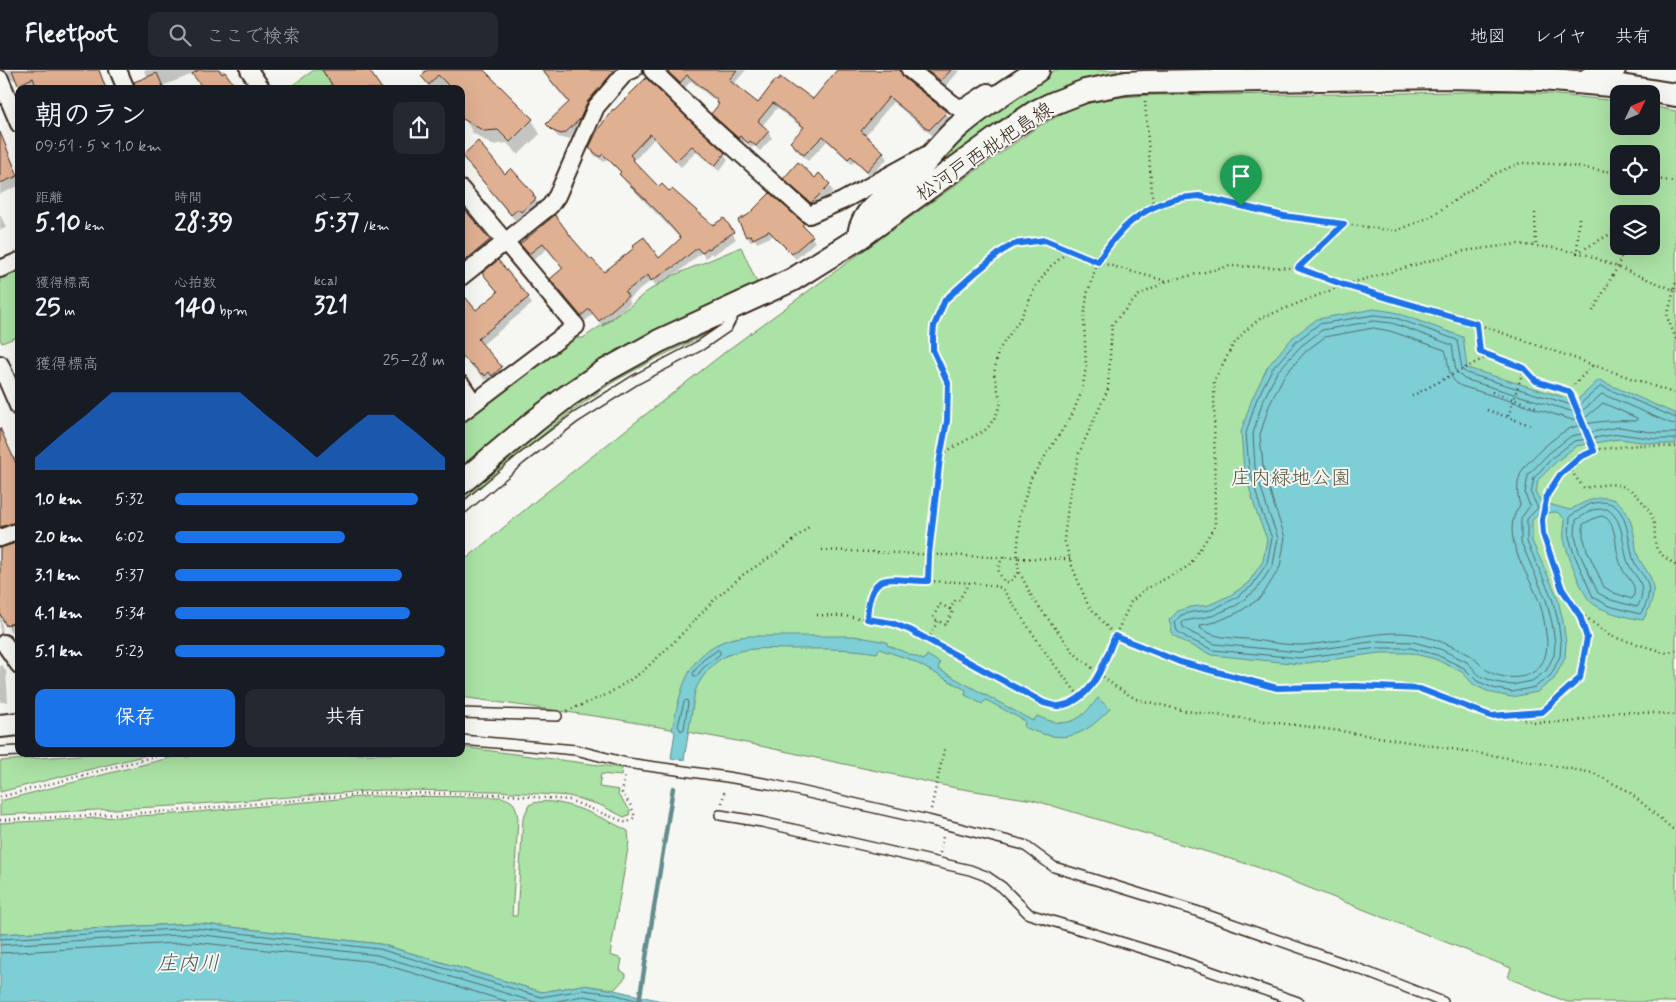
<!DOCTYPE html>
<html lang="ja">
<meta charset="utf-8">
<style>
:root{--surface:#171b24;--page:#242831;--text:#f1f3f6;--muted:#9ea1a6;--line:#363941;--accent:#1a73e8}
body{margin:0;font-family:Mynerve,"Klee One",sans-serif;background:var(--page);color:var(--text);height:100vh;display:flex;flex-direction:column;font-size:19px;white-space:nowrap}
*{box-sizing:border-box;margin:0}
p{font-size:16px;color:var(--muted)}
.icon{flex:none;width:28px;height:28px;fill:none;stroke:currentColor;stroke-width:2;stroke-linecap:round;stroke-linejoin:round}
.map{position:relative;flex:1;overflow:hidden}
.details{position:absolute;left:15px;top:15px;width:450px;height:672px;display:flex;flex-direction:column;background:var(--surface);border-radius:10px;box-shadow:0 5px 20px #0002}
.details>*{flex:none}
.needle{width:32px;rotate:46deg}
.buttons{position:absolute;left:1610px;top:15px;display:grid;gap:10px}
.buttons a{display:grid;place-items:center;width:50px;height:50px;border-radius:10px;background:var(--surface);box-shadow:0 5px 20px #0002;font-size:25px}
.pin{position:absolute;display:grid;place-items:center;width:42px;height:42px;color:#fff;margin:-51px -21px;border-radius:50% 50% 50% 0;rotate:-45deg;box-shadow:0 0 5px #0007}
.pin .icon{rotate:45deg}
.round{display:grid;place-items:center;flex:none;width:52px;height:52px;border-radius:10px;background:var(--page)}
.overview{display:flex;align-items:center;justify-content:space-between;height:85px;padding:0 20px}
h1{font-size:28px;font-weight:800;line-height:38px}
.stats{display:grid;grid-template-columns:repeat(3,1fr);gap:8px;height:85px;padding:5px 20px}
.stats div{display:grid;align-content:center}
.stats b{font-size:25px;font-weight:800}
.stats small{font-size:14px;font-weight:400}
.stats p{font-size:14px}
.chart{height:140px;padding:10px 20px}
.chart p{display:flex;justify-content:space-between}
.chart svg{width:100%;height:90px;margin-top:5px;fill:var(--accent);opacity:.7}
.action{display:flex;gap:10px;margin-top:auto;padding:10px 20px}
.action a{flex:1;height:58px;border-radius:10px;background:var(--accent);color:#fff;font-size:20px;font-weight:800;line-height:58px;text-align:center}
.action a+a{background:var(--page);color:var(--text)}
ul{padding:0 20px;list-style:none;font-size:16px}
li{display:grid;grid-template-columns:80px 60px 1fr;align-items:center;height:38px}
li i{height:12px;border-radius:6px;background:var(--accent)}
header{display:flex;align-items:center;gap:30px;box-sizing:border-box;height:70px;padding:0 25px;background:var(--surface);border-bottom:1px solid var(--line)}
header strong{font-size:24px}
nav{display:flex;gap:28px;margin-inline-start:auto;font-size:18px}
.search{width:350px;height:45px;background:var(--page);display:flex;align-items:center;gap:12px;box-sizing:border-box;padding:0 18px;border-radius:10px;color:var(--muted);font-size:19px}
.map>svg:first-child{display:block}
.green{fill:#abe2a5;stroke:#738662;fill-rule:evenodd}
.water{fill:#7dced5;stroke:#638c8c}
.shadow{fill:#0003}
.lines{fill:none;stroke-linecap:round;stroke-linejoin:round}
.shore{stroke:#556c67;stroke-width:1}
.stream{stroke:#638c8c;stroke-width:4.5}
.building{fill:#e0b092;stroke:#3b2a1e}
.lane-casing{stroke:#3b2a1e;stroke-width:12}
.street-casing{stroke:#3b2a1e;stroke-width:20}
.secondary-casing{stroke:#3b2a1e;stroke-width:26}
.path{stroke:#3b2a1e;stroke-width:2.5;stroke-dasharray:1 4;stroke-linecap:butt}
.lane{stroke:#f6f6f2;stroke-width:9}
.street{stroke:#f6f6f2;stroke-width:16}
.secondary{stroke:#f6f6f2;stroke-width:22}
.route-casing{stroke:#fff;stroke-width:10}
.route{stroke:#1a73e8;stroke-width:6}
.labels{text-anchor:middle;stroke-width:4;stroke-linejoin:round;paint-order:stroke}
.street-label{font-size:20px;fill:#3b2a1e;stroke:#f6f6f2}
.park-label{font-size:20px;fill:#575840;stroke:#f6f6f2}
.water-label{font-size:21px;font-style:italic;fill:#4f5b55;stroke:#f6f6f2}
</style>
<header>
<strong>Fleetfoot</strong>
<div class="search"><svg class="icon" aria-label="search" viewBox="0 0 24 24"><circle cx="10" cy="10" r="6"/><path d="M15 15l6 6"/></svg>ここで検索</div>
<nav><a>地図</a><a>レイヤ</a><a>共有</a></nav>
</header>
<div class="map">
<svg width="1676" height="932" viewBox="0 0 1676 932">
<rect width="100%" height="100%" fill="#f6f6f2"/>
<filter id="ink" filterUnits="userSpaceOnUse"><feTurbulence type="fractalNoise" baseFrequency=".02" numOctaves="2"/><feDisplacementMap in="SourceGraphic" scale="10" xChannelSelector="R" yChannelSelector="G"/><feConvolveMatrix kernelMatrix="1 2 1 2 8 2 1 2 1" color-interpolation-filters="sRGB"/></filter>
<g filter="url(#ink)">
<path class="green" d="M314,0H322L334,19H287Z
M1055,0H1124V3L925,107L963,62L1013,26Z
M1517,21L1619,31V56H1651V36L1676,41V932H1567L1508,908L1511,898L1254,796L1033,730L956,718L737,671L615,649L461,627V493L539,428L729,279L892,160L1039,56L1073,38L1092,32L1121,27L1150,25L1345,24ZM1619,84H1651V116H1619ZM1619,144H1651V176H1619Z
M741,177L758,215L529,347L461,398V353C498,322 536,294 577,268H583L630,236L645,223L672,206Z
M19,197V266L2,273L0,269V204Z
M716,257L707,264L655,289L610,314L567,345L461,432V426C509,386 555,344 607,310C641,288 679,273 716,257Z
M461,677L622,698L621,706L601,704L599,717L619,720L618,725L630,740L629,745L624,747L600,735L569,726L497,721L380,720L173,736L0,745V731L173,687H189L194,684H461Z
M92,684H151L0,722V691Z
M371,726L501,727C515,731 516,735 518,749L512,846H517L523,749L529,735C552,722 606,749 628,761L629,772L610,885L622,889L620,900L626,904V907L614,920L583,915L542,922L380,874L195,853L0,864V753L175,744Z"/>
<path class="water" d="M1374,239L1394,242L1463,267L1467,298L1576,331L1599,310L1676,344V374H1656L1619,369L1576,376L1556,392L1538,410L1536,423L1541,432L1570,440C1603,420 1625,422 1634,464C1636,471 1635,477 1637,483C1639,491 1644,496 1648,503C1658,520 1652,534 1643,550C1629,548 1598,541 1589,530C1581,520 1566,481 1564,469C1563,463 1565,456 1565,449L1557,442L1540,443L1532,450V471L1557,526L1563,551L1566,573L1565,588L1554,609L1537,622L1512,627L1492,623L1474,615L1462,602L1435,589L1410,583H1379L1300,594L1212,585L1186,573L1173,565L1169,550L1178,541L1191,537L1209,535L1231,525L1248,513L1263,491L1267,469L1256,441L1244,399L1241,362L1252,329L1268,296L1293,267L1317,249Z
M749,566H854L887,572V575L924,590L927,585L940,593L938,599L1033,651L1037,646C1066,659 1079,653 1098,628L1110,639C1081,669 1063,674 1024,657L1025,651L986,630L982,634L965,625L966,620L909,589L879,579L877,583C849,578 821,579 793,579C771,579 749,576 728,585C714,591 701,606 695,621L684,690L671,688L675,662L672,660C680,625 685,587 722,572C730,568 740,567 749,566Z
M195,853L380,874L542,922L583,915L614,920L666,932H0V864Z"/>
<path class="shadow" d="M6,0H99L107,19H21L17,9L13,10Z
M144,0H223L235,19H203L193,4L162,16L147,8Z
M422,0H482L532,50L540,64L518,85L507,73L492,75L473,63L461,43V19H430L422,6L425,3Z
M541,0H624L583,55L569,69H565L558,67L547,54L569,33Z
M665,0H746L733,15L758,35L776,11L813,31L839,0H899L903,9L946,43L950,49L933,66L893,32L865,66L883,83L887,89L871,106L855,91L852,94L827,71L808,91L795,79L791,72L804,59L777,38L762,56L768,62L772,68L760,81L754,76L752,78L744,71L742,73L716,50L713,44L719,34L691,11L684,19Z
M926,0H960L945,17L928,4Z
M646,10L724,84L728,90L719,101L696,82L681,97L654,69L633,92L659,118L713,157L724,150L736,169L713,185L711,183L706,188L701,183L681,200L656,216L652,210L628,229L631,233L603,257L593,244L585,251L555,216L552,210L564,199L547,179L533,190L522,174L555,147L591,192L604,203L659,190L681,169L624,110L621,103L607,89L604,92L594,85L590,78L614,42Z
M6,77L19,106V116L0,124V80Z
M463,86L505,105L511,100L533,125L539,135L518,154L469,96Z
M785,109H815L828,114L833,121L815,139L789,116Z
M770,125L803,154L815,172L796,189L773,166L757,173L755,169L750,172L747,166L749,146Z
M461,140L489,170L494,178L461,201Z
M0,144L6,158L0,160Z
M484,203L528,227L532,234L482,275L505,305L490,312L487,309L485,310L465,289L461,292V236L476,242L498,223Z
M0,360L19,400V460L0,466Z
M19,473V558L11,562L1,545L3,565L0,567V478Z
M2,595L6,601L8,632H0V596Z"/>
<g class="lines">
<path class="shore" d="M1374,258L1390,261L1445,280C1450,294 1446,308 1461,316L1573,350L1586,347L1603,333L1637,348L1636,351C1614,350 1591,351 1571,358C1559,362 1527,391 1522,401C1516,411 1517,425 1520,435C1497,466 1530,504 1540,534C1543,544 1545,554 1546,564C1548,575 1547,587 1540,596C1528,612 1498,610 1484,598C1479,594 1476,589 1470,585C1452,576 1433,567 1413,564C1375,559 1338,574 1300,575C1283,575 1264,571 1247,569C1231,568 1214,568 1200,558L1201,555L1216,552L1239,542L1259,529L1264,523L1280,497L1285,467L1274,435L1263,396L1260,365L1269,336L1284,306L1306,281L1325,267Z
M1676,348L1601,316L1579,335L1575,336L1466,303L1462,299L1457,270L1393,247L1374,245L1319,254L1297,271L1272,299L1256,331L1246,363L1249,398L1261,440L1272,468L1267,493L1252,516L1234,529L1211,540L1192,542L1181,545L1175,552L1177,561L1189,569L1213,580L1299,588L1378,578H1411L1437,585L1464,598L1477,611L1493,618L1512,622L1535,617L1551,605L1560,586L1561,573L1558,551L1552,528L1527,472V449L1538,438L1531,424L1534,408L1552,388L1574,371L1619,364L1656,369H1676
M1676,354L1670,353L1602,324L1583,340L1574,342L1464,309L1456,301L1452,275L1392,253L1374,251L1322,260L1301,276L1277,302L1262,333L1253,364L1255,397L1267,438L1278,468L1273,495L1256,520L1237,535L1212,546L1184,551L1182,553L1183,557L1192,563L1215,574L1299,582L1378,571L1413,572L1440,579L1467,592L1480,606L1495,612L1512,615L1532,611L1546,601L1554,585L1555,573L1552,553L1546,530L1521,472V448L1530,436L1525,424L1528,405L1548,384L1571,366L1619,357L1657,363H1676
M1601,432C1630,431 1627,472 1634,491C1637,500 1646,506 1648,515C1650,525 1646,537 1640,544L1609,536L1593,527L1574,484L1569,467L1570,446L1590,434Z
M1602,439H1607C1626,451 1621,477 1629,495C1632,502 1639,508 1641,515C1643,522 1641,532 1637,537L1611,530L1598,523L1579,482L1575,466L1576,450L1592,440Z
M1602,446C1616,449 1615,474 1618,485C1619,490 1621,496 1623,500C1626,506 1632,511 1634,517C1635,521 1634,525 1632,529L1614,523L1604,517L1587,480L1583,466V454L1595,448Z
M718,580L720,581V584L702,599L697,606H694L693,603L702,591Z
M687,630L688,633L684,659L681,661L678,656L684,632Z
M0,869L195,858L379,879L541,927L583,920L613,924L643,932
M0,875L195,864L377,885L535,932
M0,883L194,872L376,892L509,932
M552,932L583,926L619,932"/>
<path class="stream" d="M639,932L673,718"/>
</g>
<path class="building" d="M12,0H99L106,19H37L33,8L18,15Z
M199,0H219L222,4L225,2L237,19H204L192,4Z
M322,0H369L382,19H335Z
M427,0H484L533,49L510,72L498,60L484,61L461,48V19H452L438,5L429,15L421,6Z
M542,0H615L588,31L580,49L565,63L561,64L553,61L546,54L569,32Z
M666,0H737L729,10L758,33L776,9L778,11L780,7L796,19L798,18L813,29L837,0H900L904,8L947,42L929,60L889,27L861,61L884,82L867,101L851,86L848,89L823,66L804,85L790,72L804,57L773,33L758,51L769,61L756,76L750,71L748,73L740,66L738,68L711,44L719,34L717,33L718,31L687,5L680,13Z
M926,0H951L941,11Z
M157,3L164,19H136L134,12Z
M646,8L725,83L715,96L692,76L676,91L650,64L630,85L633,88L632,89L659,117L662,114L669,121L672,119L713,155L724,148L734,162L709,179L707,178L702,183L697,178L678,194L651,211L648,205L625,222L628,226L599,251L589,239L581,246L550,209L563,198L543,173L529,184L520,174L555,145L572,168L591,190L592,189L604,202L634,178L633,175L644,167L659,188L681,168L660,144L619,104L621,102L603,84L600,87L589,78L597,61L613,39L614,40Z
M0,62L18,106L0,113Z
M478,71L505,104L511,98L534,124L533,125L536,129L521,142L518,139L511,145L462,86Z
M798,92L815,108L819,103L830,114L811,133L783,109Z
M770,123L804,153L802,155L813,166L792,184L769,161L753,169L751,165L746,167L738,150L748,145Z
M461,135L490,170L461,194Z
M498,190L529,227L478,269L502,297L492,306L489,302L485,306L482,303L481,304L472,294L471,295L461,284V222L476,240L498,222L482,203Z
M0,358L19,400V451L0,457Z
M19,472V550L6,556L0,544V478Z"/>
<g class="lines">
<defs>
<path id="lane" d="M461,440L521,389L575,348L635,310L701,275L727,257L736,240
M461,643L557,646
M461,670L576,680L627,693L727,707L769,714L928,750L1024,775L1054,797L1196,841L1354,897L1443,932
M0,682L19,681
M720,745L762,752L970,800L986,806L1002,817L1029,844L1167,886L1298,932"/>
<path id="street" d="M118,0L126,19
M249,0L262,19
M652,0L699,46L809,145L842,131L926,85
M910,0L957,37C968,38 979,27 988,22
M0,9L19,54
M1578,12L1595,2L1617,0
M461,119L576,256L461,343
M0,199L19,191
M461,207L550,136L557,126L596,37L626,2L633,0
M0,294L19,338
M461,314L474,333
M0,468L19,461
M4,573L19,595"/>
<path id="secondary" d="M859,164C863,137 893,123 912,106C928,91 941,73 957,58C982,36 1011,18 1038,0
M461,413L535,351L566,327L603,302L659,271L792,210L859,168L1001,65L1035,42L1054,33L1085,21L1126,13L1144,12L1446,7L1542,9L1621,16L1676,25
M0,656L19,654"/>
</defs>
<use href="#lane" class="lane-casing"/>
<use href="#street" class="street-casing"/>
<use href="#secondary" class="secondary-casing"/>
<path class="path" d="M1145,31L1153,136
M1651,108L1676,112
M1535,143L1536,176
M1579,148L1577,183L1619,159
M1298,198L1344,154
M1674,219L1676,211
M1593,241L1618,196L1625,176
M1477,254L1480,282L1524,298L1536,311L1568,321L1593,295
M1676,269L1667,247L1674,220L1588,185L1554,178L1517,174L1464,181L1344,215L1261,248L1245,261L1233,275L1214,311L1215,456L1189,496L1144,520L1131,532L1115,566L1180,592L1277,618L1355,616L1420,619L1491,646L1541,642L1580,608L1587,568L1580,546L1562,519L1543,464L1542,450L1547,425L1560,405L1580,387L1600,379L1639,375L1676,377
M1568,321L1571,325L1594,381
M1492,322L1536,337
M1412,326L1490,285
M1487,340L1530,355
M1508,346L1524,298
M941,384L987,359L995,347L1001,333L994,304L998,281L1020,249L1036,216L1051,196L1070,180
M1568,397L1584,418C1609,414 1623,409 1641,430C1647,438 1653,444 1654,454C1656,463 1653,472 1658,481C1662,486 1671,491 1676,496
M822,480L1017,488L1019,501L1033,529L1075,584L1116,617L1136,629L1186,641L1341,661L1545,694L1593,703L1628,721L1676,762
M1004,487C996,497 997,502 1005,512H1010L1019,502
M1070,489L1017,488L1020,444L1031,408L1072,345L1082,321L1086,297L1084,248L1087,224L1098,192L1107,176L1128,152L1153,136L1173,129L1199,127L1284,146L1396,161L1430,147L1494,104L1520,93L1557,94L1619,103
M928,511L929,484L940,388L947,351L949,313L933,280V267L934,256L945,231L974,203L1002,181L1014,174L1045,170L1098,192L1166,211
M950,539L940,534L933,548L946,555L953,541L950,539L956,529L959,530L969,513
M1577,540L1610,566L1667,583L1676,580
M817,545C849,546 880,548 909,560L1044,633C1049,634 1055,637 1059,636C1093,631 1104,593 1115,566L1088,535L1072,496L1064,469L1069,428L1079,383L1108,319L1112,254L1138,226L1167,211L1230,196L1298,198L1344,215L1477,254L1676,324
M867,548C867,537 869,519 879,512C882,510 886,509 889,509C900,509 910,511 921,511C948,512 976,511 1002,518L1050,589L1080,627
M928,570L938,550
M567,641L608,624L642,602L674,572L715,529L744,504L783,479L810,456
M1510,645L1534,652H1571L1617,642L1656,643L1676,645
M0,727L164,684
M722,733L725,719
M931,739L945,676
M0,750L174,741L375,723L498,724L569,730L627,753L635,747L631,736L622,723L625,704
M940,783L943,766"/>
<use href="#lane" class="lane"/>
<use href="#street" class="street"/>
<use href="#secondary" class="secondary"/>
</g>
</g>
<g class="lines" filter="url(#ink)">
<defs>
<path id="route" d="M1199,126L1284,146L1344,154L1298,198L1344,215L1477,254L1480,282L1524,298L1536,311L1568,321L1571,325L1594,381L1580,387L1560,405L1547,425L1542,450L1543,464L1562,519L1580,546L1587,568L1580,608L1542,642L1491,646L1420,619L1355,616L1277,618L1180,592L1115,566C1104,593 1093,631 1059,636C1055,637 1049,634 1044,633L910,560L892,553L867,549C870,497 889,511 928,511L929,484L940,388L947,351L948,313L933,280V267L934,256L945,230L974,204L1002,181L1014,174L1045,170L1098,192C1115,163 1139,139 1172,130C1180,127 1190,127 1199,126Z"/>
</defs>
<use href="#route" class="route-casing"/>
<use href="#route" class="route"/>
</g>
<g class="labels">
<g class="street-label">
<text transform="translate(984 81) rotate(-34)" y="7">松河戸西枇杷島線</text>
</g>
<g class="park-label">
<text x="1291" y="414">庄内緑地公園</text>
</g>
<g class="water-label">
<text x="188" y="900">庄内川</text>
</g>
</g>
</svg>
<div class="buttons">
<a><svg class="needle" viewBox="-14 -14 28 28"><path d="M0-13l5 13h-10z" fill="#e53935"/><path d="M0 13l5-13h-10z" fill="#9ea1a6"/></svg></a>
<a><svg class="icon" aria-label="locate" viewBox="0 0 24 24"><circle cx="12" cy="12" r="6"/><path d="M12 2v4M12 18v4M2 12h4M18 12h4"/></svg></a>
<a><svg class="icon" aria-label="layers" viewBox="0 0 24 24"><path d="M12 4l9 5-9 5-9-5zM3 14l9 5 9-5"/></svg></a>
</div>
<div class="pin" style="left:1241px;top:136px;background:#1e9e55"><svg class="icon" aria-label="arrive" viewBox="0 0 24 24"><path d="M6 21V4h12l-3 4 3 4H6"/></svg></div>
<section class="details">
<div class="overview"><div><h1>朝のラン</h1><p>09:51 · 5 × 1.0 km</p></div><a class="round"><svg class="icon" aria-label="share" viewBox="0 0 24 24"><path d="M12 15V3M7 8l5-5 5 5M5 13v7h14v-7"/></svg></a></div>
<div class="stats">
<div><p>距離</p><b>5.10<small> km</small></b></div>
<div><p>時間</p><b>28:39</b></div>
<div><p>ペース</p><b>5:37<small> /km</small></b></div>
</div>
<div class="stats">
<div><p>獲得標高</p><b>25<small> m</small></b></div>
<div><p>心拍数</p><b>140<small> bpm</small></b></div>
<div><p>kcal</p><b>321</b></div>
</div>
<div class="chart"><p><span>獲得標高</span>25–28 m</p>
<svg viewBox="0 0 160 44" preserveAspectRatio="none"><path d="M0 44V38L10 27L20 17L30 6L40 6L50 6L60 6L70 6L80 6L90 17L100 27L110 38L120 27L130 17L140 17L150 27L160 38V44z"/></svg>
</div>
<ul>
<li><b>1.0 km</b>5:32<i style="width:90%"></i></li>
<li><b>2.0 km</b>6:02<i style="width:63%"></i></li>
<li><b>3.1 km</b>5:37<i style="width:84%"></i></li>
<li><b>4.1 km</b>5:34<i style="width:87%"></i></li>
<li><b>5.1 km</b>5:23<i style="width:100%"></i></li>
</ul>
<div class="action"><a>保存</a><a>共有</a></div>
</section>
</div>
